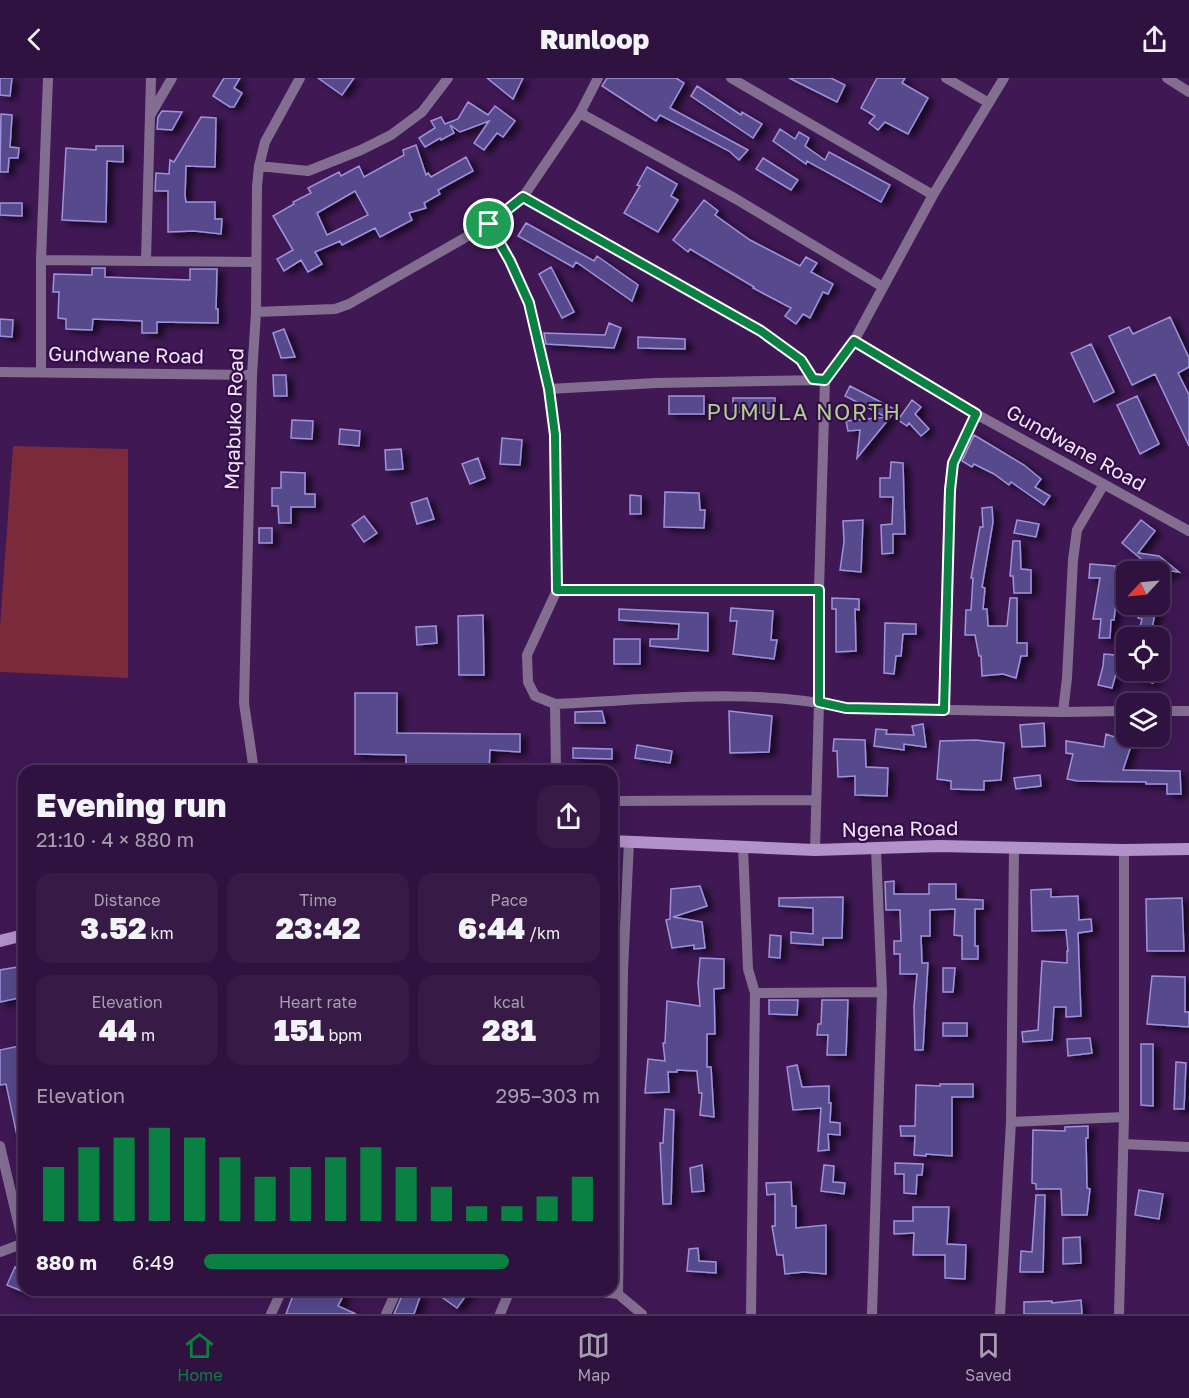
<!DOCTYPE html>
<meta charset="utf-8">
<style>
:root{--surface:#2f123f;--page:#371b46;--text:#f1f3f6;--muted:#a79eb0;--line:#4a3259;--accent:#0b8043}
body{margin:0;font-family:"Golos Text",sans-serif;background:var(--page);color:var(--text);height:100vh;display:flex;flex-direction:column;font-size:22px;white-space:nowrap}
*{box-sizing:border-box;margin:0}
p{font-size:20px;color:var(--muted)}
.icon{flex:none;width:33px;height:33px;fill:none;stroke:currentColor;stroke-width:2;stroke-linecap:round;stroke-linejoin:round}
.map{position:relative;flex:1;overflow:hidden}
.side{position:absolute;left:18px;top:687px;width:600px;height:531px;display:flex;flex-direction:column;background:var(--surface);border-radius:18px;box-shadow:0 6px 24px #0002,0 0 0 2px var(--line)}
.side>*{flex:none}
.needle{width:39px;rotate:244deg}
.fabs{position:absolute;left:1116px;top:483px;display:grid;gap:12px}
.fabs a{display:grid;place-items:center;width:54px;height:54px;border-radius:12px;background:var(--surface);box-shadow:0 6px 24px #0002,0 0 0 2px var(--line);font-size:30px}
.pin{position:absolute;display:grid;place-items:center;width:51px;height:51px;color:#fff;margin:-26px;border:3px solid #fff;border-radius:50%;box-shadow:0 2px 6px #0007}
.round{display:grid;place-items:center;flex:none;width:63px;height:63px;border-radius:18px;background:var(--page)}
.headline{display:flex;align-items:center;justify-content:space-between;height:102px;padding:0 18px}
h1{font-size:33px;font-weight:800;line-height:45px}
.stats{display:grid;grid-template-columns:repeat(3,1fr);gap:9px;height:102px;padding:6px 18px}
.stats div{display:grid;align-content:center;border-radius:15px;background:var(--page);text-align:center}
.stats b{font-size:30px;font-weight:800}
.stats small{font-size:16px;font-weight:400}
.stats p{font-size:16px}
.chart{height:168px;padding:12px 18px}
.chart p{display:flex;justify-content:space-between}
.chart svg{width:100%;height:108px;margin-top:6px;stroke:var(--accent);stroke-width:6}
ul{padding:0 18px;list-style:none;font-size:20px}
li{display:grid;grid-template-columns:96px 72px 1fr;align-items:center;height:45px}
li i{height:15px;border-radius:8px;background:var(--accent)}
header{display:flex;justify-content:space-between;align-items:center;height:78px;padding:0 18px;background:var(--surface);font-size:27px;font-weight:800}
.dock{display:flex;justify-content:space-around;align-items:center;height:84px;border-top:2px solid var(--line);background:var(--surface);font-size:16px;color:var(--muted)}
.dock a{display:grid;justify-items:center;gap:3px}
.dock .selected{color:var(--accent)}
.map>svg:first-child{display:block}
.green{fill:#7a2a3a}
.building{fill:#57498c;stroke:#9f92dc;stroke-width:1.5;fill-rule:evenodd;filter:url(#shadow)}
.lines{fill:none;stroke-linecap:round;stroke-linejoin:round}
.street{stroke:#836e91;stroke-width:10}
.secondary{stroke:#b392ca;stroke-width:12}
.route-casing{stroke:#fff;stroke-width:12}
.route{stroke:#0b8043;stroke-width:8}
.labels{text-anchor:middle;stroke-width:4.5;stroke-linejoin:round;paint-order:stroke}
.street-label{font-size:20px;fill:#f1e5fa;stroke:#340d48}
.quarter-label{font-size:22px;letter-spacing:1.5px;fill:#add28d;stroke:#340d48}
</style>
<header><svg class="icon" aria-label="back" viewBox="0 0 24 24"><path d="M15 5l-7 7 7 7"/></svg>Runloop<svg class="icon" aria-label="share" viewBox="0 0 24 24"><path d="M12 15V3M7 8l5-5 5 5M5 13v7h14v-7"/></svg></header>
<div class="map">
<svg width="1189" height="1236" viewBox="0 0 1189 1236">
<defs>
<filter id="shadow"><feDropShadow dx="6" dy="3.5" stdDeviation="3" flood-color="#0009"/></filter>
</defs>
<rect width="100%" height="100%" fill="#3f1854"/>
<path class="green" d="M13,368L128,371V600L0,594V548Z"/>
<path class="building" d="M0,0H12L10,18L0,17Z
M224,0H240L234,10L242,15L234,29H230L213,18Z
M318,0H354L342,17Z
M487,0H523L513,21Z
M607,0H676L684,5L670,30L748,72L739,82L729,73L660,37L656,43L602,8Z
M789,0H831L845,7L837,24Z
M877,0H905L902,5L928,20L908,56L885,44L878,52L869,45L875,38L861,30Z
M697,8L741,37L742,34L762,46L753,60L691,18Z
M468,24L488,37L495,28L515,43L503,59L497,55L484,72L474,65L489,43L460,54L450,47L454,55L441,62L440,60L425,69L419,60L435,50L431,43L441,39L445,46L458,41Z
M162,33L182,34L172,52L157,51L158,39Z
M1,36L12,37L10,69L19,70L18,80H9L8,94H0Z
M201,39L216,40L215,89L186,88L185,118L186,124H215V141H222L221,156L194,153L168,154V113H155L156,95L169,96L170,82L174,84Z
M780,51L795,61L799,54L809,60L805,68L825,82L829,74L890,107L881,124L807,83L806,86L773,63Z
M416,67L426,97L428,95L431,99L466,79L473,93L438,112L440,116L424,125L426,130L409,135L412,142L380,159L375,150L342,167L340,163L315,174L322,186L308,194L301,182L284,193L277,181L293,172L273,138L294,126L293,124L311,115L308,110L339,94L341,98L359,88L364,99L404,77L403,72ZM355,113L368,137L327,157L317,135Z
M96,68H123V84L107,83L106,144L62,142L66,70L96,72Z
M763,80L798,102L791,112L756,91Z
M647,89L677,106L671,118L678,122L658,154L624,135L640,108L637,107Z
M704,122L718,133L715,137L750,162L800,188L806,179L817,185L811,194L833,206L828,216L823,214L810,240L803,236L796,246L785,238L791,230L753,210L754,209L690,171L688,174L673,162Z
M0,125H22V138L0,137Z
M526,145L594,183L597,178L638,207L632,223L576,184L573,189L518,158Z
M551,189L574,234L562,240L539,196Z
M92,190H105V199L190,202V191H217L216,231H218V245L157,244V255H142V243L93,241L92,252L66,251V241L58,240L59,214H53L54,196L92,197Z
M1170,239L1189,280V289L1178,295L1189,317V368L1155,296L1132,307L1109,258L1129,249L1133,256Z
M0,241L13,242L12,259L0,258Z
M609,245L621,250L614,270L546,266L544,255L605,257Z
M284,251L295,279L281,280L273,255Z
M638,259L685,261V271L638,270Z
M1091,266L1114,314L1094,324L1071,275Z
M273,297H286L287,318H274Z
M850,308L896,332L857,380L860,352L848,353L846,343L886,339L845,318Z
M669,318H704V336H669Z
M1137,318L1159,366L1140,376L1117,327Z
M733,320H775V335L733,334Z
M912,322L921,329L915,336L929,351L921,358L909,345L907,348L898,342Z
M292,342L313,343L312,361L291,360Z
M340,351L360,353L359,368L339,366Z
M974,357L1024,387L1041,401L1035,409L1050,418L1044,427L1011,404L1009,407L994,396L974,386L972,389L962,383Z
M502,360L522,362L520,387L500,386Z
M401,371L403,391L386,392L385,372Z
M478,380L485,400L470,406L462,386Z
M891,384L903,385L905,456H893V475L882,476L881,447L892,446L893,419H880V400H890Z
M281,394L305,395V416H315V429H291V445H279L278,428H272V410H281Z
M665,414L699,415L700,432H705L704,450L664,449Z
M630,417L641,418V436H630Z
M427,420L434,441L417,446L411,425Z
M992,429L993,444L982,509L985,510L983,531H987L988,548H1007L1010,520H1017V565H1027V578H1021L1016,600L1003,596L982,598L981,578H979L975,557H965L966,532H971L973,500H971L980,449H983L982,430Z
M364,438L377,455L364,464L352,447Z
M863,442L861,494L840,492L844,464L843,443Z
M1017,442L1039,446L1036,459L1014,455Z
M1141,442L1155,453L1138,475L1159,478L1179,494L1172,493L1165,501L1160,496V491L1152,490L1122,465Z
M259,450H272V465H259Z
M1013,463H1020L1021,491L1031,492V515H1014L1013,498H1010Z
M1090,486L1115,488V514H1117L1114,542H1111L1110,560H1099L1101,541H1093L1100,500H1089Z
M832,520L859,521V532L855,531L856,573L836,574V531H832Z
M1141,526H1157L1150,560H1137L1142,541L1138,540Z
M731,530L773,533L771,562H777L774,581L733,576L737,543H730Z
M619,531L708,535V573L650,568V561H678L679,546L619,542Z
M483,537L484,597H459L458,538Z
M885,545L916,546V556H903L901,578H896L894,596L884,595Z
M436,548L437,565L417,567L416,549Z
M614,561H640V586H614Z
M1104,576L1115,577V592H1117L1112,610L1098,607L1103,588Z
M1119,592H1156L1153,605L1118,596Z
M355,615H397V655L520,656V674L490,672L489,693H406V677L355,676Z
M602,633L605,645H575V634Z
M729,633L772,638L769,674L730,675Z
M1044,645L1045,668L1022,669L1020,647Z
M923,646L926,669L904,666V672L874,668L876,651L887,652L886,656L914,657L912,648Z
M1106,656L1132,665L1123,692L1180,693L1181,716H1167V706H1146V704L1077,703L1067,701L1073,676L1066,675V663L1104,669Z
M834,661L865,662L866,689L888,690L887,718L855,717V698L838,699L837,673H833Z
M976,662L1004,665L1001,702L984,703V712L951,711V703L937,701L940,663Z
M637,667L672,673L670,685L635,680Z
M573,670L612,671V681L573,680Z
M1040,697L1041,708L1016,711L1014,700Z
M894,803V816H929V806H956V821L983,822V831H975V868H978V881H962V858L954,857L955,831L930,832V858H921L922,885H928L923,972H915L914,928L917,896H900V876H894V863H901L900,832H886L885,804Z
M700,808L707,828L673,839L702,844L705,870L694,871V867L672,870L666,842L670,841L671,811Z
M1051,811V819L1078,818L1079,842L1091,841L1092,853L1078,855L1081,938L1066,939V929H1054L1052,962L1023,964L1022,954L1038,952L1042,883L1067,885V873H1068L1066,852L1032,853L1031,812Z
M843,819L842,860H823V867L791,865V854L813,856V830L779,828V820Z
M1182,820L1184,873H1147L1146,821Z
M770,857L781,858L780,880L769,879Z
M700,880L724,881V910L714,911L715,956H707V989H711L714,1039L700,1037L702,1015H699L697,993L677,992V994H668L669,1014L645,1015L648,981L665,983L663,965H665L667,923L700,928L698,905Z
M24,888V919L0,924V892Z
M943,890H955L953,914H943Z
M1152,898L1185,899V934H1189V949L1147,946Z
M769,922H798L797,937L769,936Z
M822,922H848L846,977H827L828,957H817L818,946H821Z
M943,945H967V958H943Z
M1090,960L1092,975L1068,978L1067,961Z
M1141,966H1153V1028L1141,1027Z
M24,967V986L18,987L24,1019V1067H19L6,1006L0,1007V972Z
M1176,984L1186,985L1184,1031H1174Z
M797,987L802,1009L829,1008V1025H831L830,1044L840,1045V1057L828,1056L829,1072L818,1073L821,1030L793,1032L787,989Z
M940,1006H973V1019H952V1078L926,1076V1078L914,1077L915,1058H901L900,1048H915L916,1007L940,1008Z
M665,1031L674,1032L671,1126H663L660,1065H663Z
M1088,1048V1060H1086L1087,1110L1090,1111L1087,1137H1062L1061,1111H1036V1106L1032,1105L1033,1052L1065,1053V1049Z
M895,1085L923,1086L922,1097H917L916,1116L904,1115V1096H895Z
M702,1087L704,1113L692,1114L690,1090Z
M824,1087L834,1088L833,1104L845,1105L844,1116L821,1113Z
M791,1104L792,1128H796V1150L826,1147V1196L804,1194L785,1196L783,1177H777L772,1148H775V1116L767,1117L766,1105Z
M1139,1112L1163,1116L1159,1141L1135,1137Z
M1036,1117H1045L1043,1194H1020L1021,1173L1032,1174Z
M913,1129H949L947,1166L966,1167L965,1201L945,1200V1177H913L914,1155L894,1156V1143H913Z
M1080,1159L1081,1185L1063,1186V1160Z
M698,1170L699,1183L716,1184V1195L687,1193L689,1171Z
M15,1189L24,1193V1214L7,1207Z
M295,1212H346L338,1228L356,1236H286Z
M449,1212H470L457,1230L443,1220Z
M404,1213L420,1219L414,1236H394Z
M1081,1222L1082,1236H1024V1224L1052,1223V1225Z"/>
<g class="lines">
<path class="street" d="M731,0L933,117
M946,0L989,25
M1167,0L1189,14
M580,35L736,121L883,209
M151,36L172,0
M259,88L308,93L361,72L391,57L422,34L448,0
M523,119L761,253L801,282L813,301
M489,146L510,183L529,225L549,311L656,305L825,302
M41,182L255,184
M146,182L151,0
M256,234L335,231L349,226L489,146L523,119L580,35L598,0
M854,263L976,336L1189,453
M41,293V182L48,0
M0,294L252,297
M549,311L555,358L557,512L527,577L528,604L535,618L555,626C651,622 751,609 846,630L1063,634L1126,633
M557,512H819
M555,626L556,693
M944,632L949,413L953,385L976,336
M1160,633H1189
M1063,634L1067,600L1073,482L1077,452L1104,406
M254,693L244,625L252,297L256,234L257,108L259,88L265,64L300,0
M612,723L816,722
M743,769L748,891L755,915
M815,772L819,624V512L825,302L854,263L933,117L1004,0
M1011,1044L1124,1039
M1123,1066L1189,1069
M0,1068L23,1165
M0,1174L24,1165
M582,1212L618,1216L642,1236
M618,1216L623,893L629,763
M271,1236L282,1212
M386,1236L397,1212
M500,1236L510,1212
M751,1236L755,915L882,914
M872,1236L882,914L876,771
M1000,1236L1011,1044L1014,769
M1119,1236L1124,1039V772"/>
<path class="secondary" d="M612,763L815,772L939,768L1124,772L1189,771
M0,863L24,857"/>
</g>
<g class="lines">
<defs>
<path id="route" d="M523,119L761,253L801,282L813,301L825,302L854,263L976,336L953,385L950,412L944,632L846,630L819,624V512H557L555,357L549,311L529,225L510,183L489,146Z"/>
</defs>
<use href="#route" class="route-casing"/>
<use href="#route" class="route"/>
</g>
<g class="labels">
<g class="street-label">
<text transform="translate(126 277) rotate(1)" y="7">Gundwane Road</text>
<text transform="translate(234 341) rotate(-88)" y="7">Mqabuko Road</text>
<text transform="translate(1076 370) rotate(29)" y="7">Gundwane Road</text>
<text transform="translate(900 751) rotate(-1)" y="7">Ngena Road</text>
</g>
<g class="quarter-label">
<text x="804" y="342">PUMULA NORTH</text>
</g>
</g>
</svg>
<div class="fabs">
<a><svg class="needle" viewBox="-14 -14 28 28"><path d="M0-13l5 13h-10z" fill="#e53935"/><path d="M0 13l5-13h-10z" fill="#a79eb0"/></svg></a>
<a><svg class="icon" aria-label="locate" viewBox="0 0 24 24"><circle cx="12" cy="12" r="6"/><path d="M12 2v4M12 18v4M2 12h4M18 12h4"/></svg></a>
<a><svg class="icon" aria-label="layers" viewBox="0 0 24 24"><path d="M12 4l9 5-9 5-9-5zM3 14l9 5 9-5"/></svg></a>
</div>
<div class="pin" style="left:489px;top:146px;background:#1e9e55"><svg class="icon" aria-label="arrive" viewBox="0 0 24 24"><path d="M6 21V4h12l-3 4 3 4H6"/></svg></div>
<section class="side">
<div class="headline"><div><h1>Evening run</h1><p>21:10 · 4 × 880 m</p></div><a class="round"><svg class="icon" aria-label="share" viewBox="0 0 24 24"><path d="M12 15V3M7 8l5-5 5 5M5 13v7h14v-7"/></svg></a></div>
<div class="stats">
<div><p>Distance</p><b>3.52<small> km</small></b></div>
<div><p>Time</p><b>23:42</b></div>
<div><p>Pace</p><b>6:44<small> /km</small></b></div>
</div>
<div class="stats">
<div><p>Elevation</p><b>44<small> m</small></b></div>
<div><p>Heart rate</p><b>151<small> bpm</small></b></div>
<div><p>kcal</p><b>281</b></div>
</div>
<div class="chart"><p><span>Elevation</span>295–303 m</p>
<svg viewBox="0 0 160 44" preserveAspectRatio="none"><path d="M5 44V22M15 44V14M25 44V10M35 44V6M45 44V10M55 44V18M65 44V26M75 44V22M85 44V18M95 44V14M105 44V22M115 44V30M125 44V38M135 44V38M145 44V34M155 44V26"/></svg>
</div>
<ul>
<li><b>880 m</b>6:49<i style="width:77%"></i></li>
</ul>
</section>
</div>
<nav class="dock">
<a class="selected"><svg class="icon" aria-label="home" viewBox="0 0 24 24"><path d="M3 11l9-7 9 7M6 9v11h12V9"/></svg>Home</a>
<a><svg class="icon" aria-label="map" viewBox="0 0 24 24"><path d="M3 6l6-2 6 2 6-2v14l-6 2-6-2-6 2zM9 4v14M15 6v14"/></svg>Map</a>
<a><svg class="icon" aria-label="saved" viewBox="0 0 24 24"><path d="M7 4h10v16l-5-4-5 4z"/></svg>Saved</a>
</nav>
